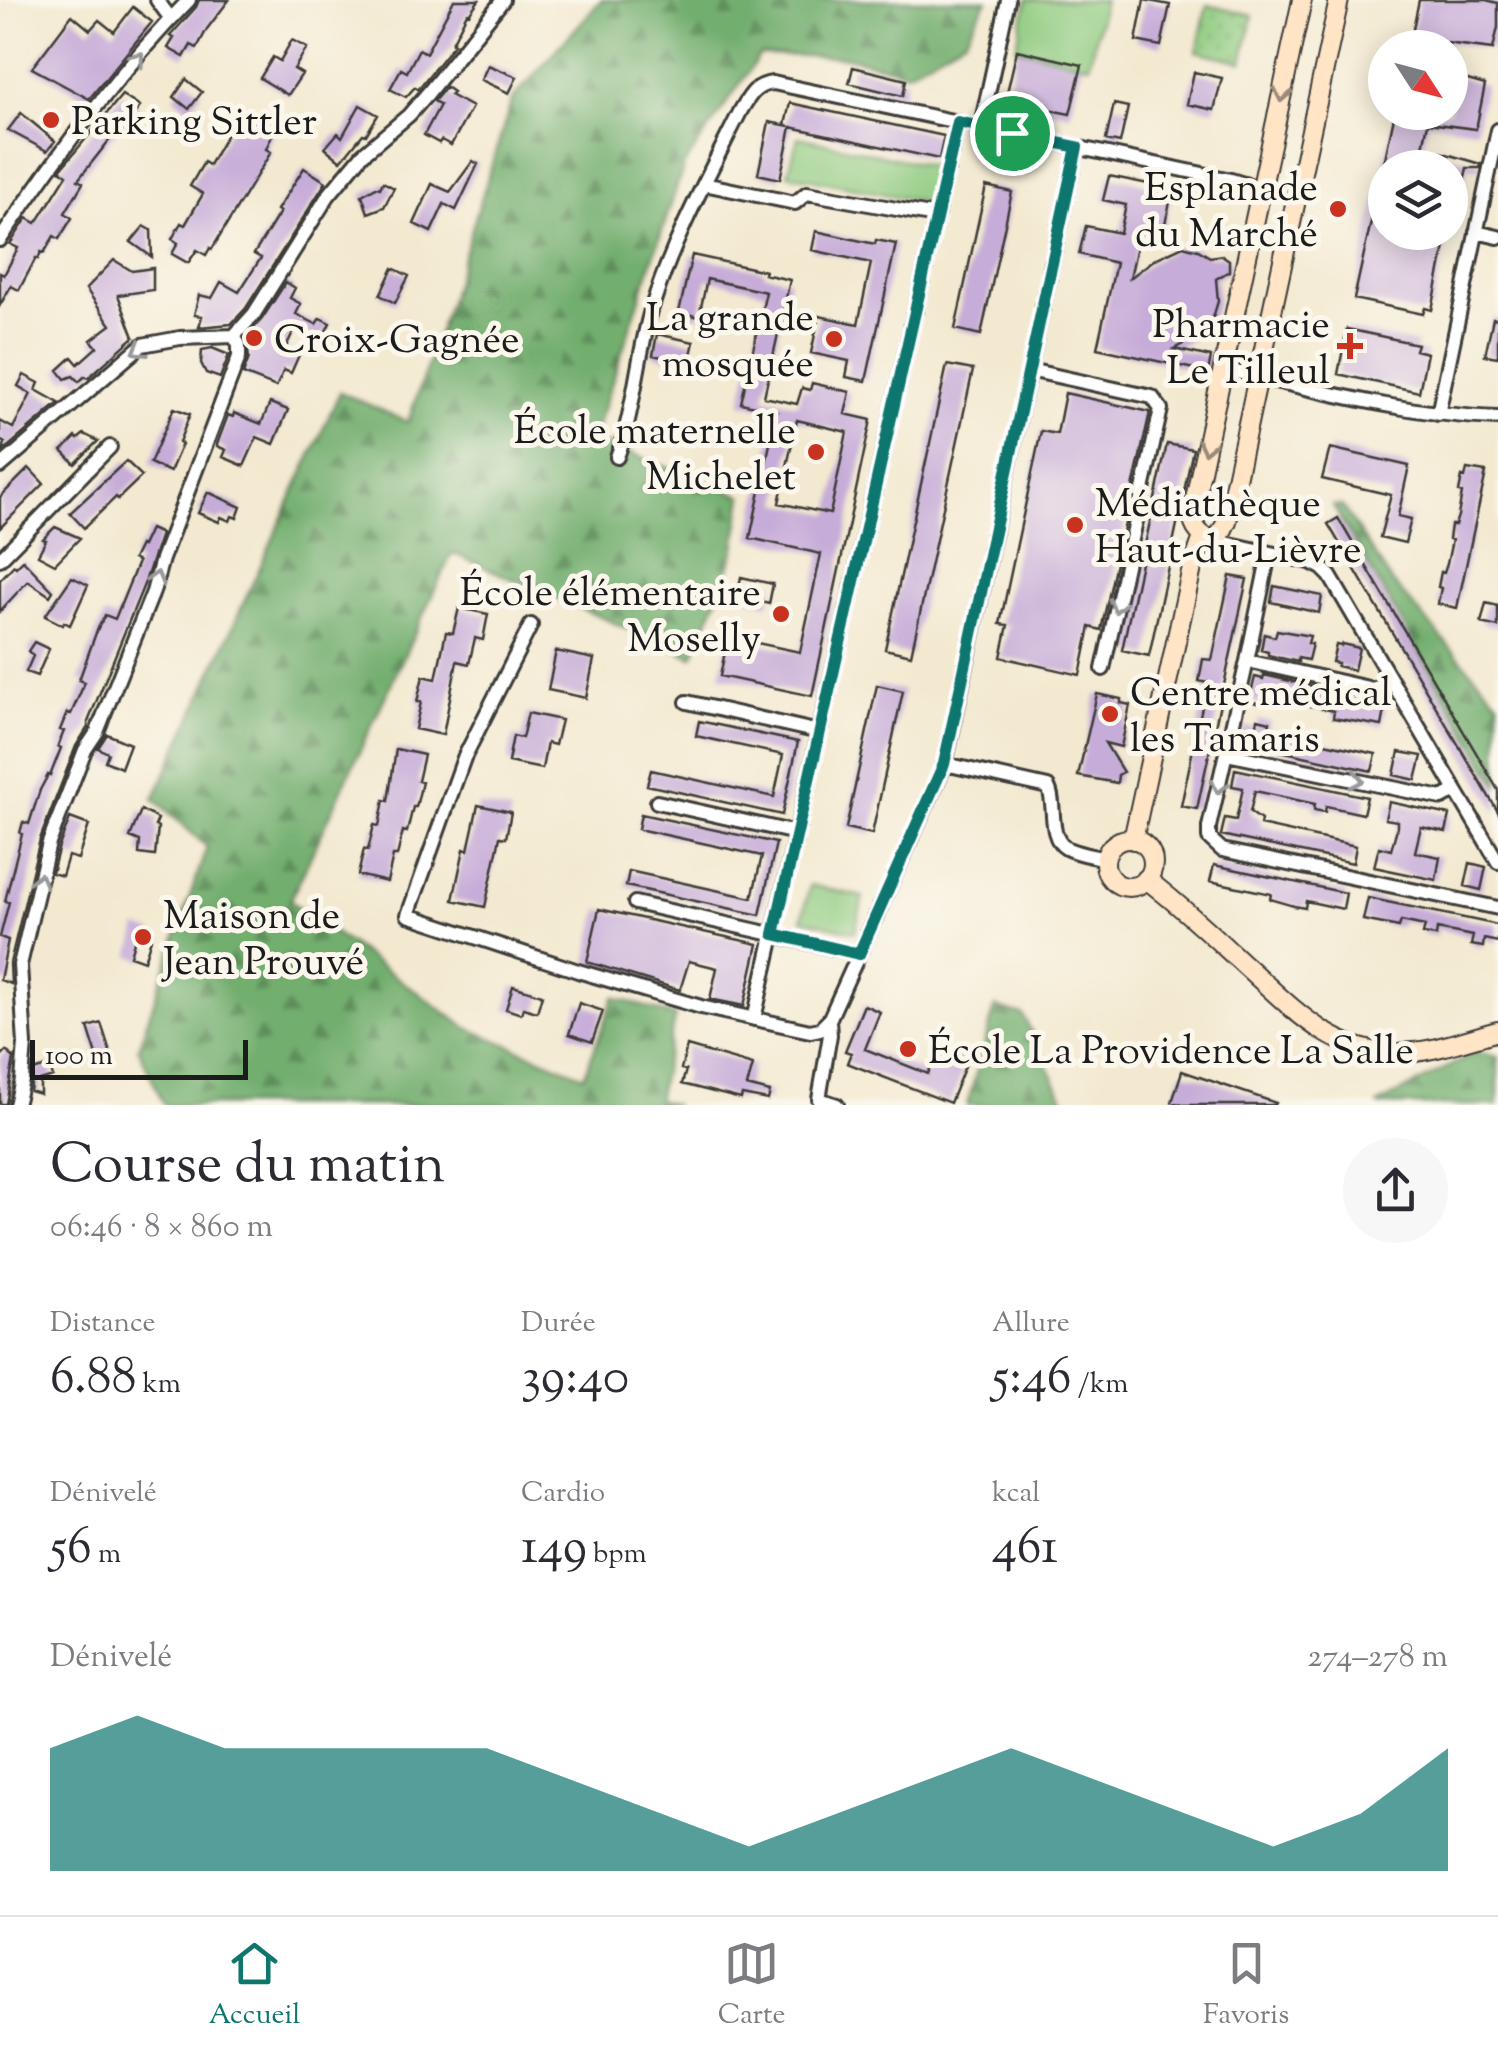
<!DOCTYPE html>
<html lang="fr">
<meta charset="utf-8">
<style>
:root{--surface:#fff;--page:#f7f7f7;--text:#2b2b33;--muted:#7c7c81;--line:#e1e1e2;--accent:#0f766e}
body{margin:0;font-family:"Sorts Mill Goudy",serif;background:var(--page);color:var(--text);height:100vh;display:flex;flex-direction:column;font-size:38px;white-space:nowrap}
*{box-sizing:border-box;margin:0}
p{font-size:32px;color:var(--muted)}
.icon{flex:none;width:55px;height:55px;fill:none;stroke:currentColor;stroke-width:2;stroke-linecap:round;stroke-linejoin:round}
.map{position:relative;height:1105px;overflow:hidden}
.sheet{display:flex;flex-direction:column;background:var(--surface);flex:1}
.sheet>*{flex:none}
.needle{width:65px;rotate:126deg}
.tools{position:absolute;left:1368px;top:30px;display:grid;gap:20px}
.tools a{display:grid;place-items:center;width:100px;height:100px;border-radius:50%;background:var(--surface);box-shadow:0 5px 25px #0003;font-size:50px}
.scale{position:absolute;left:30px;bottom:25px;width:218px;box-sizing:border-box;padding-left:10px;border:5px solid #1c1c1c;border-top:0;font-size:28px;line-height:35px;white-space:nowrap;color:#1c1c1c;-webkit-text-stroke:8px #fbf7ec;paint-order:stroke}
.pin{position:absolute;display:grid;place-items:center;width:85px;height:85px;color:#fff;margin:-42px;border:5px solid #fff;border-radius:50%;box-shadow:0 2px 10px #0007}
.round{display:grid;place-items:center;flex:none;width:105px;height:105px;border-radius:52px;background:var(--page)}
.overview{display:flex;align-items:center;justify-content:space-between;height:170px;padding:0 50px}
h1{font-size:55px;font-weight:600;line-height:75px}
.stats{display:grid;grid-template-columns:repeat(3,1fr);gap:15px;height:170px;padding:10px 50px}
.stats div{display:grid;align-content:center}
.stats b{font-size:50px;font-weight:600}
.stats small{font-size:28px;font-weight:400}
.stats p{font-size:28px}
.chart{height:280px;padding:20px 50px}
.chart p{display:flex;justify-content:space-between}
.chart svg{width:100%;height:180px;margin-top:10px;fill:var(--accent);opacity:.7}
.tab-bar{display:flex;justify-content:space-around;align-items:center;height:140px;border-top:2px solid var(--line);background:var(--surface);font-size:28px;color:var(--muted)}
.tab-bar a{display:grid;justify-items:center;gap:5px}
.tab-bar .on{color:var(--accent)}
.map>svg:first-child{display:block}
.forest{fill:url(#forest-firs);stroke:#476545;stroke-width:2.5}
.park{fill:#8eca7f;stroke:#55734e;stroke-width:2.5}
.garden{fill:url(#garden-dots);stroke:#55734e;stroke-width:2.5}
.building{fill:#c6acd8;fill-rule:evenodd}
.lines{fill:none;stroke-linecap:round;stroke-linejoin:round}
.street-casing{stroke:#3c3b37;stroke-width:18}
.secondary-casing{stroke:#3c3b37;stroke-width:22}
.street{stroke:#fff;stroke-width:12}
.secondary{stroke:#ffe4c6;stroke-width:18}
.oneway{stroke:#999}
.oneway2{stroke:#998a7a}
.route-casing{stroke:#fff;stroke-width:20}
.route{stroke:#0f766e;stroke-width:12}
.poi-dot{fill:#c8321e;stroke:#fbf7ec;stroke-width:4}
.labels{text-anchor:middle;stroke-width:10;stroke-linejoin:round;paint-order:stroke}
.poi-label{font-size:40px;fill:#1c1c1c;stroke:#fbf7ec;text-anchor:start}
</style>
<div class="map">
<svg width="1498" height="1105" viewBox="0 0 1498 1105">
<defs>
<pattern id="forest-firs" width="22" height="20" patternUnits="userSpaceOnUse" patternTransform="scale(2.5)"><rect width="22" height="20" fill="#72ae6e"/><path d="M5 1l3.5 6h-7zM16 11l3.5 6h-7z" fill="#5d8d5a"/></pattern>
<pattern id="garden-dots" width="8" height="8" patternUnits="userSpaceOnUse" patternTransform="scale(2.5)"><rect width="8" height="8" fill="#8eca7f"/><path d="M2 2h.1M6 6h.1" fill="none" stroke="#7aad6d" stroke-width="1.8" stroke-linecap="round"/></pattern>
</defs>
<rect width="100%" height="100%" fill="#fbf7ec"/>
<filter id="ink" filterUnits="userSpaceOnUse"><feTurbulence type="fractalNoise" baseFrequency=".01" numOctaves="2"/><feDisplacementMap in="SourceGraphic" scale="20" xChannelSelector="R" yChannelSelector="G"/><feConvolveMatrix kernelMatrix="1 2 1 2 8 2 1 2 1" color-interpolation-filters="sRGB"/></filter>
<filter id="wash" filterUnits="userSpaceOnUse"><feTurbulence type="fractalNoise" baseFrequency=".0048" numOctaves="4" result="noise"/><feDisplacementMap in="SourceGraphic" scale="40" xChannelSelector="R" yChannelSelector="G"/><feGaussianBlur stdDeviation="2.25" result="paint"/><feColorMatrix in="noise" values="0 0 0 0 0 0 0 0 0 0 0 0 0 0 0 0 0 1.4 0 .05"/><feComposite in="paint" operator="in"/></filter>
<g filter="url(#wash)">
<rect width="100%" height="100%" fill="#f3e9d0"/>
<path class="forest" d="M601,0H987L966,38L907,72L846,57L760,55L684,165L593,439L743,496L735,548L727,575L693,657L452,553L290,901L467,1028L584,1076L614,997L675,1016L657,1100L675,1105H164L138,1048L207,847L154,799L340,392L408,422L449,302L512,100Z
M1333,506H1342L1392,582L1498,701V785Z
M995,1007L1023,1015L1067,1105H967Z
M1476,1052L1498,1057V1105H1377Z"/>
<path class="park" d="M1027,0H1104L1089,65L1016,48Z
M798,137L936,167L927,203L788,174Z
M810,885L863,897L855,932L802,919Z"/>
<path class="garden" d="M1207,5L1253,16L1242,62L1197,51Z"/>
<g id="blocks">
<path class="building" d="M199,0H229L207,29L197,48L191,45L184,57L168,48L174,38L170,36L196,7Z
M454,0H479L469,14L467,13L452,43L454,44L418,89L415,87L406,97L390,89L401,69L407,72L419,49L426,53Z
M1144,0L1170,5L1161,46L1136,41Z
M1419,0H1486L1498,3V27L1493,49L1446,43L1445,48H1409Z
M133,7L152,22L89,99L32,68L72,15L90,30L99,20L114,32Z
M292,40L307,48L294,69L302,74L288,95L260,78L273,57L280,61Z
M1017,50L1082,65L1070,114L1005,101Z
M488,65L517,77L509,93L481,80Z
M853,67L906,80L903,96L849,83Z
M1194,72L1222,78L1214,110L1187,104Z
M1450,75L1485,85L1476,129L1428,123L1423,147L1481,164L1480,168H1467L1455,224L1450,223V168H1383L1395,112H1450Z
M186,79L202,92L189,109L174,97Z
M446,87L453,92L450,95L472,107L451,145L441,140L439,143L424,135L440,105L434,101Z
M122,95L140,107L121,130L119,128L78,180L83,183L65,213L72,218L59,239L54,236L44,253L41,252L38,259L36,258L19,290L11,286L0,305V273L4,275L18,248L10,244L27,218L36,223L38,221L67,175L60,170Z
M790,103L944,136L939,159L791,127L780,179L758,174L769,122L789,126L785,125Z
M1114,104L1128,107L1120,143L1106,140Z
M360,105L378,115L366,135L363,134L341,161L325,148L338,133L342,137Z
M251,111L268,121L265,126L274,131L266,149L271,152L212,249L210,248L206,255L197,250L188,263L172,254L178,243L172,239L181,223L185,225L203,194L190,186L204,162L209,165L237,117L245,122Z
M21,113L55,141L47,151L8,130Z
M473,161L478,164L456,210L444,204L431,232L414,224L432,184L450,192Z
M304,168L326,182L246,308L231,324L199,327L202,316L194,315L199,295L212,298L221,282L239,292L261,258L254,254L280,212L277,210Z
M1109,176L1173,189L1162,237L1140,232L1130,278L1155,259L1183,246L1198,250L1210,257L1222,255L1229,260V271L1216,279L1218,301L1212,321L1201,334L1174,349L1211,357L1208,372L1097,348L1116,263L1079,254L1086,226L1120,233L1126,205L1103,200Z
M1380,181H1385V232H1448L1432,310L1425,308L1423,314L1354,299Z
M383,182L394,188L384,207L368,213L362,195L376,187L380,188Z
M986,186L1012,192L981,335L955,329Z
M144,226L151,230L152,257L131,242Z
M816,231L875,244L876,240L896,244L866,381L846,377L849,361L811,353L819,316L858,324L871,263L812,250Z
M692,255L765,271L764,274L790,280L764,397L797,404L802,388L810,390L812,383L850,392L845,414L871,420L812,696L720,676L728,637L800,652L821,554L750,538L777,411L741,403L766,292L707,279L699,317L679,312ZM797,420L847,432L830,514L779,503Z
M114,260L132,271L153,268V290L118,295L134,337L88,378L85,376L79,382L73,376L65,379L58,370L72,357L78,364L97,347L91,340L111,325L86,289Z
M393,268L409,276L395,303L380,295Z
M286,282L295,288L290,298L301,304L296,314L316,324L320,318L330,323L321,341L295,328L285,349L299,355L291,373L284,370L276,387L243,374L249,358L246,337L262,319Z
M1493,318L1498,319V357L1485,355Z
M1347,329L1417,344L1415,350L1427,353L1419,392L1338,374Z
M657,334L694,342L689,363L653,355Z
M212,348L229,355L220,378L206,373L201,363L202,350Z
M947,365L973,370L911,655L885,649Z
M24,375L39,383L36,390L59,403L2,452L5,443L0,440V421L13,428L31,394L18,386Z
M1065,393L1150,412L1101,630L1090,627L1080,675L1001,657L1008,625L1000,624L1041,431L1057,434Z
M270,403L288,410L274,444L257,437L244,466L223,457L226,450L217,446V444L228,415L233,417L234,413L261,424Z
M174,408L190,414L179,442L182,444L170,472L150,463Z
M84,434L98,441L75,464L62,451L76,437L78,439Z
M1167,444L1193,449L1149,656L1122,650Z
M1330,448L1409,466L1398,516L1411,519L1405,543L1380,537L1391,495L1322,479Z
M126,461L142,476L118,499L116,497L84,528L70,513Z
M29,468L44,484L0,528V497Z
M1467,469L1486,472L1457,608L1438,604L1441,588L1438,587L1441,572L1444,573L1447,564L1452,540L1449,539L1451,525H1455L1458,516L1462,493L1459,492L1462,477L1465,478Z
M208,492L241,507L237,518L232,516L230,521L221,517L219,522L198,513Z
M1338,518L1498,790V812L1328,524Z
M55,527L80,538L55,564L38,555L46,540L43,539Z
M150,529L161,534L145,582L88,722V727L76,746L40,839L10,963L11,984L0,980L8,940L0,937L9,902L5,901L22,834L20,833L23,822L29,824L40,790L48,775L50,776L61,748L58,746L64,731L60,730L67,713L71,714L85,682L79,680L97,630L105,615L115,619L138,562L133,559L140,545L142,546Z
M23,560L53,591L50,596L28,581L0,611V580L14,565L16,567Z
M1230,576L1247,579L1197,809L1181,806L1207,683L1199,681L1203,659L1212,660Z
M72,577L88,585L70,625L64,622L63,625L45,616Z
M741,577L773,584L769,604L737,596Z
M1274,586L1322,596L1319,613L1271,602Z
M1486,603L1498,606V627L1481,623Z
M459,608L488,614L483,640L475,638L469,664L457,661L443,735L415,729L421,702H417L423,676L436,679L446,632L453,633Z
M1277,630L1310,636L1308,643L1312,644L1308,660L1298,658V662L1268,655V652L1261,650L1264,634L1275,637Z
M34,642L49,649L37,676L26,672L33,656L28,651Z
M1342,644L1359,648L1354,670L1337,666L1338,663L1332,662L1336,645L1341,646Z
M556,651L594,659L586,698L548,690Z
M1264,675L1377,701V703L1386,705L1382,726L1333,718L1334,711L1263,696L1261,704L1249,701L1255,677L1263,679Z
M877,685L903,691L872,834L846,828Z
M1097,694L1121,699V703L1130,705L1121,747L1105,743L1123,772L1118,775L1117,783L1078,776Z
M528,713L561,720L555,745L547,743L542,769L508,762L513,736L522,738Z
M1258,719L1270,722L1268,731L1376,754L1372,771L1240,742L1244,726L1256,728Z
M699,721L798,742L782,815L647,785L651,770L774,797L783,755L696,736Z
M107,734L130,744L121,768L105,761L108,753L98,748Z
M396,749L424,755L418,781L422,782L416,807H413L407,832L403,831L397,856H393L387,882L358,875L364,849L368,850L374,825L379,826L384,800L388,801Z
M1399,752L1422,756L1416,780L1394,775Z
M1235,769L1367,797L1363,814L1326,806L1325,812L1314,810L1315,804L1255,791L1250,812L1261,820L1260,825L1356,846L1353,863L1221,835L1225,818L1236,820L1240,802L1243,788L1232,786Z
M1389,802L1450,815L1446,832L1421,827L1415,852L1440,857L1436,880L1374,867L1379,847L1391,850L1397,828V821L1385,819Z
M478,805L511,812L506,838L500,837L485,907L453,900L464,849L468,850Z
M141,810L158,819L155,826L158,827L155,856L139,854L140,841L130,837Z
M641,814L776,843L760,915L626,886L629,871L752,898L762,856L638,829Z
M70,818L89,825L78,859L68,856L62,876L52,873L59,846Z
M1470,863L1486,867L1481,890L1465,886Z
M1214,865L1346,893L1343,909L1306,901L1305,908L1294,906L1270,899L1271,894L1210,881Z
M1368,898L1498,925V942L1484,939L1483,947L1471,945L1473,936L1437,929L1436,936L1423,934L1425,926L1401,921L1399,927L1363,920Z
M599,909L758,944L744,1006L710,999L717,968L689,961L680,990L587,962Z
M138,927L153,932L144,961L130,956Z
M513,986L542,995L537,1012L523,1008L521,1014L506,1009Z
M579,1003L603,1011L592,1042L569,1034Z
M864,1005L880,1012L865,1049L928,1074L938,1049L967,1061L950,1103L847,1063L851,1053L845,1051Z
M101,1023L112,1058L99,1062L88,1027Z
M687,1046L753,1065L747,1086L770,1092L768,1100L742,1095L741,1099L682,1084L686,1070L681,1069Z
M6,1051L14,1058L6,1104H0V1057Z
M50,1066L53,1077L40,1081V1094L30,1091L33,1071Z
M1182,1071L1276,1103L1275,1105H1182L1172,1102Z"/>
</g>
</g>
<g filter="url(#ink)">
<use href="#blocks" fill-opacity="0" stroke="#3c3b37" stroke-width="2.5"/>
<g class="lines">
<defs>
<path id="street" d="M157,0L171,19
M981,126L1008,0
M704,184L795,203L807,193L936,216
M1476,232L1498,237
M0,240C56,156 118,72 189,0
M1223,369C1313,389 1405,415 1498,418
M1029,370L1152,397L1161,409L1103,669
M1438,414L1498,130
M617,457C635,409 637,356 652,307C674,238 709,174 741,110C750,95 755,85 773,83L1231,180L1261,189
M0,467L142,345L180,338L234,336L254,314L328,196L363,154L409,115L428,93L503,0
M1217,541L1310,562L1322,568L1330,576L1498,862
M1269,554L1247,661L1209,827V838L1222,850L1498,908
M0,559L110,447
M531,625L464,758L408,915L578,971L701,1007L810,1031L820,1029L829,1020
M1247,661L1373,689L1391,681
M687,702L819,732
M1227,754L1442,798L1455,791
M945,764L1048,787C1057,803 1047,837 1066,848C1077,854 1093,856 1105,859
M657,802L796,833
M635,903L859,954
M754,1019L958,122
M16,1105L22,1080L25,1044L20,965L49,843L85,750L97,732L153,592L162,559L239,357V345L234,336
M837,1105L819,1099L830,1035L829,1020L945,764L1077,147"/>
<path id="secondary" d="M1302,0L1192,513C1193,530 1201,537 1217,541L1227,521L1339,0
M1105 863a24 24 0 1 1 48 0a24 24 0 1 1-48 0Z
M1133,840L1192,568L1203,537
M1146,879C1183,907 1216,939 1250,970C1292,1008 1332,1052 1393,1053C1429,1054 1464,1040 1498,1031"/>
</defs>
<use href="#street" class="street-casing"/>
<use href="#secondary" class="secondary-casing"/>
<use href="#street" class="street"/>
<use href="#secondary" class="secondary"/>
</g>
<defs><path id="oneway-chevron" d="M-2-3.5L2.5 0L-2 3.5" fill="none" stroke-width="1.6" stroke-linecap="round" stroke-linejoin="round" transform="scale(2.5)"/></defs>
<g class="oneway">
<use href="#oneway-chevron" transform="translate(138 58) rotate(-50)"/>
<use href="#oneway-chevron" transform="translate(139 350) rotate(150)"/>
<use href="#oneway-chevron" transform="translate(156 578) rotate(-74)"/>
<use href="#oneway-chevron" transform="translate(1117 606) rotate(103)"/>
<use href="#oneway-chevron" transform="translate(1357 780) rotate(12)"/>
<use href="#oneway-chevron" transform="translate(1219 787) rotate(103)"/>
<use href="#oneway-chevron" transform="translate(39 880) rotate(-76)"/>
</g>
<g class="oneway2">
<use href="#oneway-chevron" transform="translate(1282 95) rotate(102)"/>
<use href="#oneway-chevron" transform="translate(1206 447) rotate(102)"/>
</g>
</g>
<g class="lines" filter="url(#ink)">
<defs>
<path id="route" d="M958,122L1077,147L944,764L859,954L774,934Z"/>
</defs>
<use href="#route" class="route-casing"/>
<use href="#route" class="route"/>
</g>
<g class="poi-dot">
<circle cx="51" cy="120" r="10"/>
<circle cx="1338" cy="209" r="10"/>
<circle cx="254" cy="338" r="10"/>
<circle cx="834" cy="339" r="10"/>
<path d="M1345 331h10v10h10v10h-10v10h-10v-10h-10v-10h10z"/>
<circle cx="816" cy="452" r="10"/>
<circle cx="1075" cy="525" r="10"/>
<circle cx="781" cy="614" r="10"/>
<circle cx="1110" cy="714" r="10"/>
<circle cx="143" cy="937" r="10"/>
<circle cx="908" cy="1049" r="10"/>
</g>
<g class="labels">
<g class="poi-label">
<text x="71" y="134">Parking Sittler</text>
<text x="1318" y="200" text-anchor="end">Esplanade<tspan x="1318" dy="46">du Marché</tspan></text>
<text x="814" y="330" text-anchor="end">La grande<tspan x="814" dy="46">mosquée</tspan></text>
<text x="1330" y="337" text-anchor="end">Pharmacie<tspan x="1330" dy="46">Le Tilleul</tspan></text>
<text x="274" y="352">Croix-Gagnée</text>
<text x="796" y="443" text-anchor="end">École maternelle<tspan x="796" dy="46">Michelet</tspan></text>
<text x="1095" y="516">Médiathèque<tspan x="1095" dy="46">Haut-du-Lièvre</tspan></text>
<text x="761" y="605" text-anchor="end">École élémentaire<tspan x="761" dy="46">Moselly</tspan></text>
<text x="1130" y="705">Centre médical<tspan x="1130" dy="46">les Tamaris</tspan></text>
<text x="163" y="928">Maison de<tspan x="163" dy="46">Jean Prouvé</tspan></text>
<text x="928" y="1063">École La Providence La Salle</text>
</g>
</g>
</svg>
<div class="tools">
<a><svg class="needle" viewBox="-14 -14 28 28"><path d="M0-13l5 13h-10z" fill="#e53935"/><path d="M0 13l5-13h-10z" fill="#7c7c81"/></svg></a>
<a><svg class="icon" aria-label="layers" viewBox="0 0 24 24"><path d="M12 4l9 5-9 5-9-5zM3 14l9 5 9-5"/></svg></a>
</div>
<div class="scale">100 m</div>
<div class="pin" style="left:1012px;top:133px;background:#1e9e55"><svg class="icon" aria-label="arrive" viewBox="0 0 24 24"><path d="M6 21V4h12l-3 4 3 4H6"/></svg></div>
</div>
<section class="sheet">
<div class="overview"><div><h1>Course du matin</h1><p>06:46 · 8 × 860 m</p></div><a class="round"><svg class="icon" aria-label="share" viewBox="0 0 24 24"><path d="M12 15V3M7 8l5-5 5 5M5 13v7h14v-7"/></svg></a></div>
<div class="stats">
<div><p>Distance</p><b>6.88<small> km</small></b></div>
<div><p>Durée</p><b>39:40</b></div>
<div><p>Allure</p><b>5:46<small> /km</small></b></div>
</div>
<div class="stats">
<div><p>Dénivelé</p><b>56<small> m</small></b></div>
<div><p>Cardio</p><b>149<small> bpm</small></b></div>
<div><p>kcal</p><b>461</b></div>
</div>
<div class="chart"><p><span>Dénivelé</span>274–278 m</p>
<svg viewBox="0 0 160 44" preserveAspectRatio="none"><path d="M0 44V14L10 6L20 14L30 14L40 14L50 14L60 22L70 30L80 38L90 30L100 22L110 14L120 22L130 30L140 38L150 30L160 14V44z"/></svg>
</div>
</section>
<nav class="tab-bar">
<a class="on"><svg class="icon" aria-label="home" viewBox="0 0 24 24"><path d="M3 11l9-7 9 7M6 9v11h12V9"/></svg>Accueil</a>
<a><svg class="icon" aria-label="map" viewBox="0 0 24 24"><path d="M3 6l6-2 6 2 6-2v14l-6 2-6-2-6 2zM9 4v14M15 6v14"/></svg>Carte</a>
<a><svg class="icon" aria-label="saved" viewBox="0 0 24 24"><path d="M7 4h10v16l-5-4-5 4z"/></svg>Favoris</a>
</nav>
